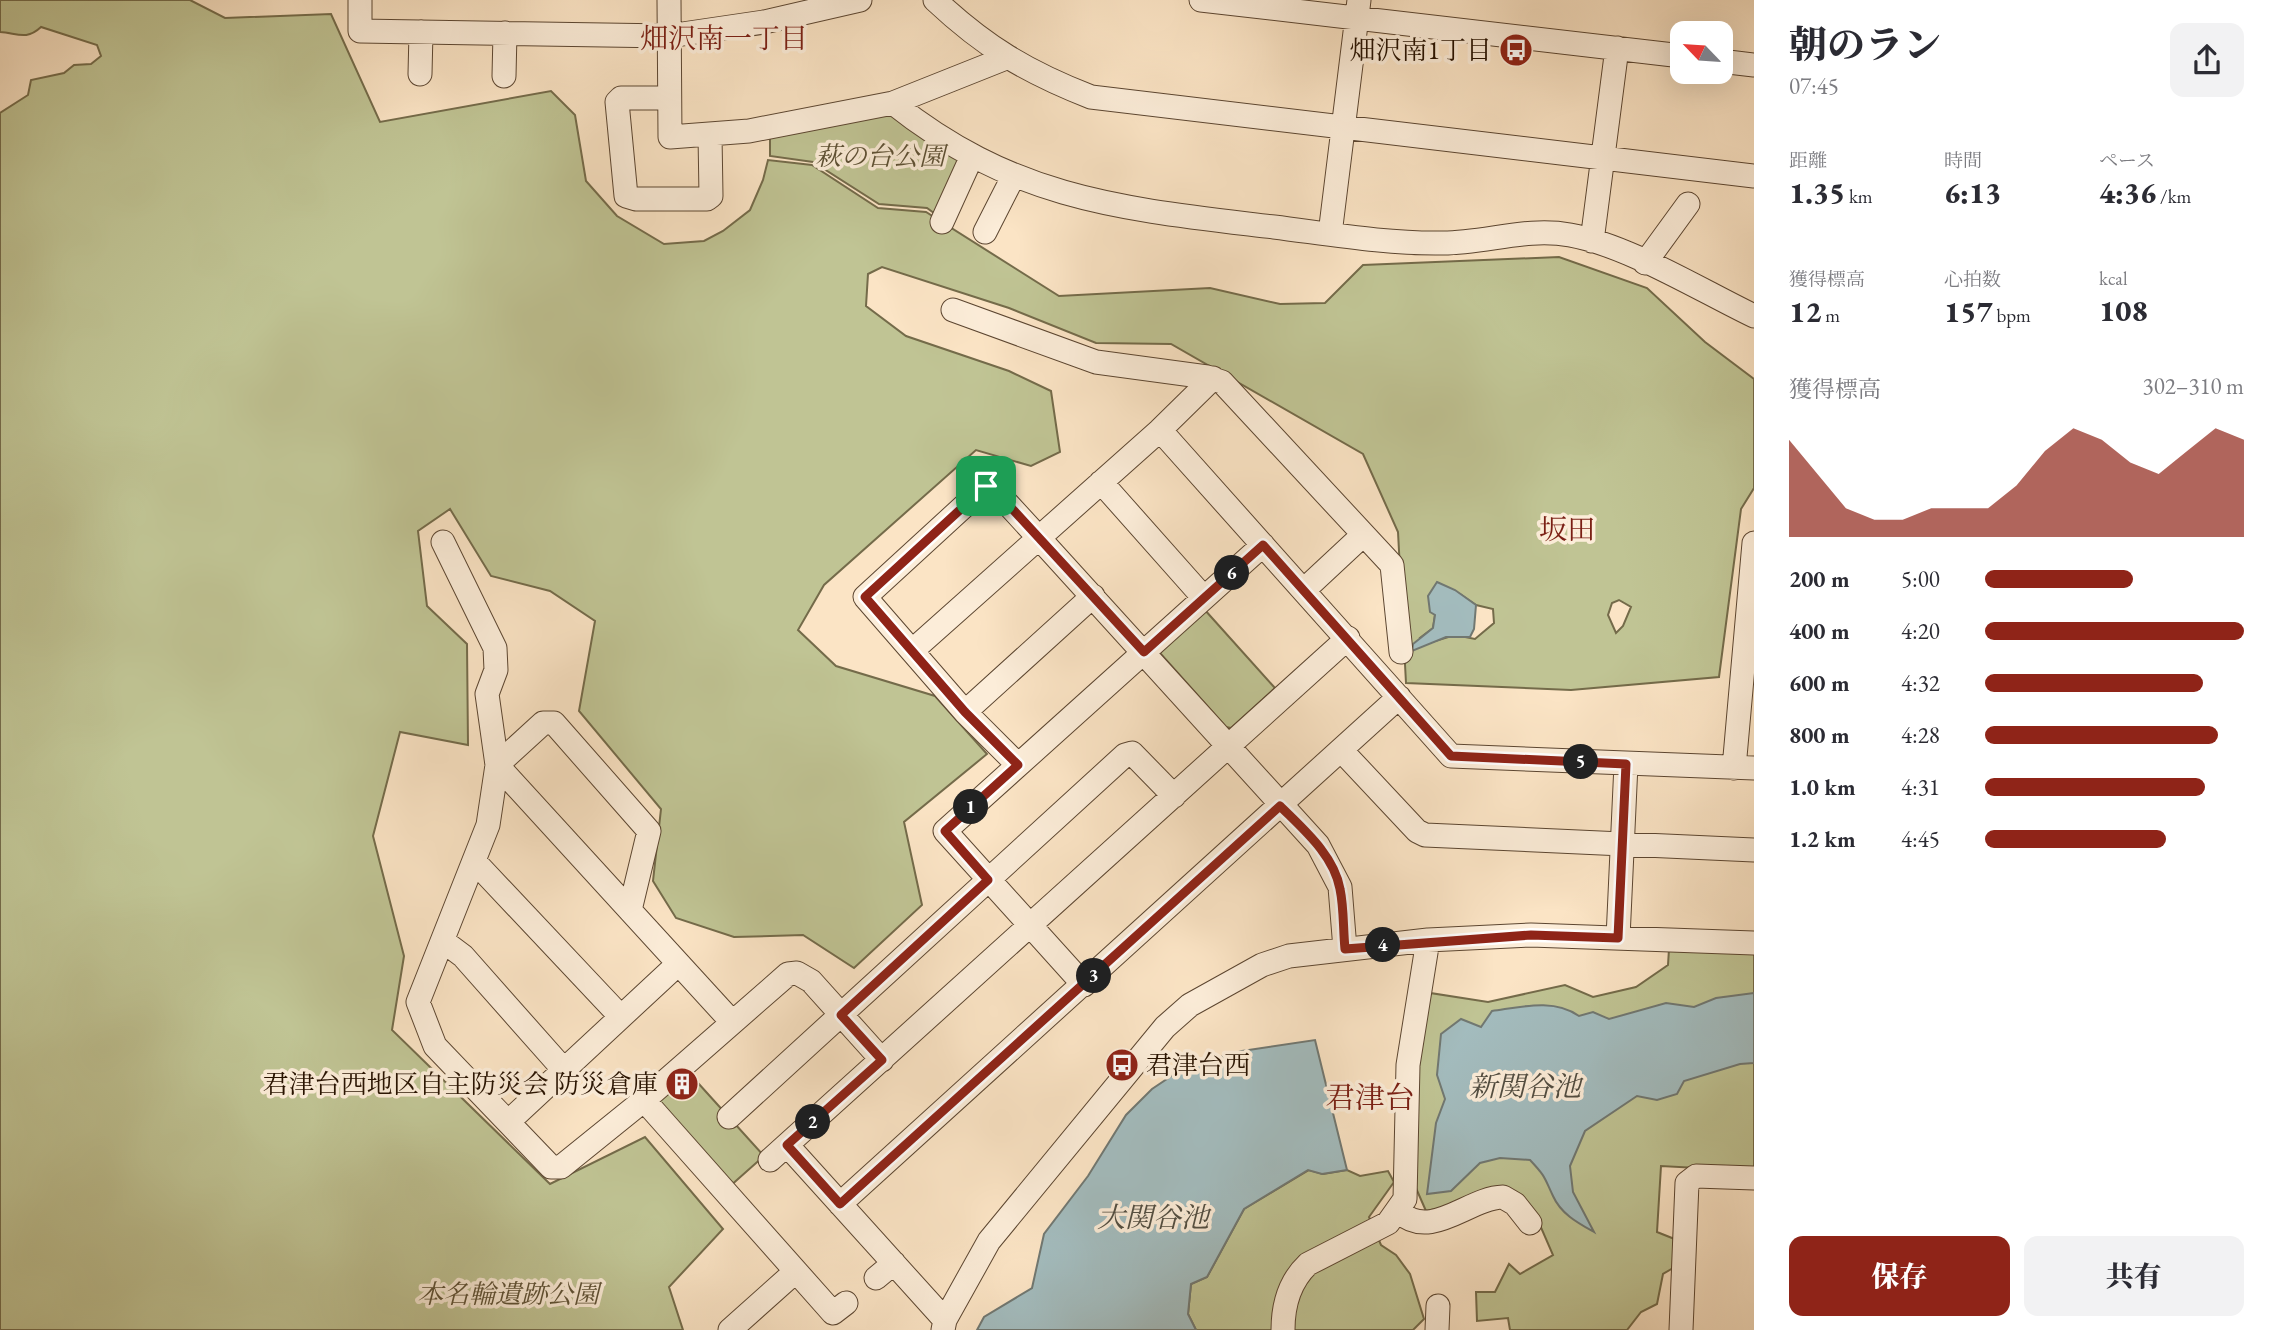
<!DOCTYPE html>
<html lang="ja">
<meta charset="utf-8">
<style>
:root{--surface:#fff;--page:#f2f2f3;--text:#2b2b33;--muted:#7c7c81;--accent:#8f2418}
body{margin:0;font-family:"EB Garamond","Noto Serif JP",serif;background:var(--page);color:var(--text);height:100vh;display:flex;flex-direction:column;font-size:26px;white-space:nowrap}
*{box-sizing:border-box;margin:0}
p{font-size:23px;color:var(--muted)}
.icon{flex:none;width:38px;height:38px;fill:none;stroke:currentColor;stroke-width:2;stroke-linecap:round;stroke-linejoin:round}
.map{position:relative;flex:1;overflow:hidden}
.panel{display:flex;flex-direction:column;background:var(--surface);width:525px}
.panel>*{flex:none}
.needle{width:46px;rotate:295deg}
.fabs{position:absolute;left:1670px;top:21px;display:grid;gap:14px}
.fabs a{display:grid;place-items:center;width:63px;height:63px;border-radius:14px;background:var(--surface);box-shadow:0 7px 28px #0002;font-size:35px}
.pin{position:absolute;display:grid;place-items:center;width:60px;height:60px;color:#fff;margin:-30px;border-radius:14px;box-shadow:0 4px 10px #0006}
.km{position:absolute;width:35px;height:35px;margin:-18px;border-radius:50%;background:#222;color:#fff;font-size:19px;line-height:35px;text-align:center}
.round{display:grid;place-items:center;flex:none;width:74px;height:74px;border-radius:14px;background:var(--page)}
.head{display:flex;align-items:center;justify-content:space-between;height:119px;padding:0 35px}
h1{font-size:38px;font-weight:800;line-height:52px}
.stats{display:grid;grid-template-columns:repeat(3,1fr);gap:10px;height:119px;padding:7px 35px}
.stats div{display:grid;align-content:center}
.stats b{font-size:30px;font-weight:800}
.stats small{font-size:19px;font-weight:400}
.stats p{font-size:19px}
.chart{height:196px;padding:14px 35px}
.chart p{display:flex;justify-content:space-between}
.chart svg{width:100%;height:126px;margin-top:7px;fill:var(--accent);opacity:.7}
.primary-button{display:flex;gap:14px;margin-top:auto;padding:14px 35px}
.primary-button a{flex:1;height:80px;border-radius:14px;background:var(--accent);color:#fff;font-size:28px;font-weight:800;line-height:80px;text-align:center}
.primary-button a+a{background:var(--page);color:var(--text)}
ul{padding:0 35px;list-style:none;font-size:23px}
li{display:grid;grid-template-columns:112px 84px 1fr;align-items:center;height:52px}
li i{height:18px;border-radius:9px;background:var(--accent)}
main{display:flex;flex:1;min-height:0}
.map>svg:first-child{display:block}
.green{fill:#c0c494;stroke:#746b4a;stroke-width:2;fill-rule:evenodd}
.water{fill:#a3bcbe;stroke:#717872;stroke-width:2}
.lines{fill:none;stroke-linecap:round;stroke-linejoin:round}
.minor-casing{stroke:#5c4631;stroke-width:25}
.minor{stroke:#fcedd9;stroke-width:23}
.route-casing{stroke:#fff;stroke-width:14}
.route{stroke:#8f2418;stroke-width:9}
.labels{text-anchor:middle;stroke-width:7;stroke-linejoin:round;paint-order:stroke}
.poi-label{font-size:26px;fill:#271200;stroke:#fcedd9;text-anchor:end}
.park-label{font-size:26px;font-style:italic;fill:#5d5034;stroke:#fcedd9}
.neighbourhood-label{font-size:28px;fill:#7a1f14;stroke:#fcedd9}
.water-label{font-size:28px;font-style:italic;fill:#524e42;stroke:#fcedd9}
.quarter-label{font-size:30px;fill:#7a1f14;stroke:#fcedd9}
</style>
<main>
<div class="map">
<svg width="1754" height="1330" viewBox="0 0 1754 1330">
<rect width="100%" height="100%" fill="#fbe4c5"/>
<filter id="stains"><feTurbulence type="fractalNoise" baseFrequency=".00286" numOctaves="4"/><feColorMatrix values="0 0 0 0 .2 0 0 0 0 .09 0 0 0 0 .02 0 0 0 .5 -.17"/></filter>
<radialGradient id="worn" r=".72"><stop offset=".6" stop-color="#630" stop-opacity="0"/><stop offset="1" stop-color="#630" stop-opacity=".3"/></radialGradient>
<path class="green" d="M0,0H190L225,18L331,14L380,122L551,91L575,115L586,181L617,216L664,244L704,241L723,231L750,210L763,180L768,160L812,165L878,208L926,212L1059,296L1210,288L1280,304L1325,303L1363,265L1559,257L1647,288L1705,342L1754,379V488L1741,509L1719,677L1571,690L1406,683L1398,532L1363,454L1171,344L1096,343L1009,308L882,267L868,274L866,306L906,336L1009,371L1051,391L1060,452L1031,466L976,450L824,585L798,630L836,666L935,696L987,754L904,822L922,905L854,968L803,935L734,937L676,918L653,881L661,809L579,711L595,621L550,591L491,576L450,509L418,531L427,606L467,644L468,745L400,732L373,836L404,956L392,1030L550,1184L645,1137L723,1229L669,1287L683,1330H0V113L28,95L31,80L64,73L74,65L91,64L101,56L97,45L41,27C26,41 17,33 0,32ZM1460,594L1476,605L1493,609L1494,623L1475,639L1455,635L1425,644L1420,638L1433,628L1435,615ZM1619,600L1631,607L1623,626L1616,633L1608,615L1612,603Z
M887,111L963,162L938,216L927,208L879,204L813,162L770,156V137Z
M1204,609L1275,688L1231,728L1226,727L1160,653Z
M1669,949L1754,952V1171L1661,1166L1657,1232L1677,1240L1673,1268L1663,1274L1657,1304L1641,1312L1627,1330H1510L1508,1318L1477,1321L1476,1292H1495L1509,1264L1520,1274L1553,1255L1533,1209L1456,1205L1426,1211L1412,1179V1065L1430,993L1488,1002L1565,985L1593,997L1636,987L1668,965Z
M689,1073L764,1156L729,1187L657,1103Z
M1309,1170L1323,1174L1347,1170L1360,1176L1388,1171L1394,1182L1369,1217L1381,1245L1396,1255L1410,1274L1424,1319L1413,1330H1196L1188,1314L1191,1284L1207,1277L1244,1209Z"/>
<path class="water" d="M1437,582L1455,590L1476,605L1474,629L1470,637H1446L1412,651L1413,644L1433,628L1435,615L1430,612L1428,596Z
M1754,993V1063L1740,1064L1684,1081L1677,1094L1657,1100L1637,1096L1585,1131L1570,1166L1573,1192L1594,1232C1578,1223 1561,1214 1553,1196C1544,1177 1546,1177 1530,1160L1500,1158L1480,1163L1451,1191L1427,1194L1436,1123L1445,1099L1437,1075L1441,1034L1461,1019L1481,1027L1492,1011C1521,1007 1554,998 1579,1016L1593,1012L1609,1019L1666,1003L1694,1007L1716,998Z
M1315,1040L1347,1170L1322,1174L1308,1170L1244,1209L1207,1277L1191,1284L1188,1314L1196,1330H977L984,1317L1032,1288L1044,1234L1088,1176L1126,1115L1152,1089L1185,1067L1242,1051Z"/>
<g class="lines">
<defs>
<path id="minor" d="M360,0V31L669,36L764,22L860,0
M669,0L670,137L749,131L893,103L1006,58
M935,0C985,47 1027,72 1091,97L1754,176
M1201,0L1682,56
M1720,61L1754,65
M420,74L421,32
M504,76L505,33
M669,98H621L617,102L626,196L636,199H707L711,196L710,135
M893,103C1016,201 1125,209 1274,227C1330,234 1387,244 1443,243C1486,243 1527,227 1570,235C1627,245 1700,290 1754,316
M942,222L972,156
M985,232L1013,177
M1330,234L1359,0
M1592,241L1617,48
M1645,263L1688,204
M953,310L1096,362L1207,377L1222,382L1392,565L1401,652
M1160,430L1451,756L1754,768
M1101,482L1204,598
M443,542L495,648L496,670L487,694L497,765L488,825L418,1002L435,1046L551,1167H561L644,1100L788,974L797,973L811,981L882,1060
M1304,590L1363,535
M913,650L1160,430L1213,378
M965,712L1093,596
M1341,750L1417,831L1425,835L1754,850
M497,765L732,1022
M497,765L543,723H554L649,831L630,910
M1018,765L965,712L865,597L986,486L994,489L1039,538L1318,845L1340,887L1345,949
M1734,768L1754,543
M475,862L621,1017
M1618,938L1626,764
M443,941L463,956L564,1070
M1084,985L945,831L1263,545
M644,1100L833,1313L846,1303
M729,1117L1125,755L1132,753L1174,796
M508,1122L678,964
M787,1145L945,1320
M770,1160L1348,638
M840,1204L1399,697
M1399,1212C1432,1241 1468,1198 1503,1197L1515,1204L1530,1223
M876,1278L894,1263
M730,1330L795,1272
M943,1330L945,1320L989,1241L1165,1027L1190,1005L1262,965L1289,956L1428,940L1531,935L1754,943
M1283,1330C1283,1305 1289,1282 1308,1264L1388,1223L1405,1199L1408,1065L1428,940
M1437,1330L1438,1306
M1681,1330L1687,1183L1696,1176L1754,1178"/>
</defs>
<use href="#minor" class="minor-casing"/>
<use href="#minor" class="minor"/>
</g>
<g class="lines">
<defs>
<path id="route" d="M986,486L994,489L1144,652L1263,545L1451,756L1626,764L1618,938L1531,935L1345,949C1343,929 1344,908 1340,889C1334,855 1303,829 1280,806L840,1204L787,1145L882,1060L841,1015L988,880L945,831L1018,765L965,712L865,597Z"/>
</defs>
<use href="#route" class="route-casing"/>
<use href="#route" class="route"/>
</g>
<defs>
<symbol id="bus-disc" viewBox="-11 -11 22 22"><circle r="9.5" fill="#8f2418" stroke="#fcedd9"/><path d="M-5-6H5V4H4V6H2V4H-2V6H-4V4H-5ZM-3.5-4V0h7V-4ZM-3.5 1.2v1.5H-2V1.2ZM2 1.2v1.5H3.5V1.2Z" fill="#fff"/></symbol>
<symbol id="building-disc" viewBox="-11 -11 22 22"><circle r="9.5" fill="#8f2418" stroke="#fcedd9"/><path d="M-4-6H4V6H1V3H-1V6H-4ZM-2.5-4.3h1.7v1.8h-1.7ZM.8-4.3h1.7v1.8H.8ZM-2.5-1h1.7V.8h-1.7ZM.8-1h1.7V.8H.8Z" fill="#fff"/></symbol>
</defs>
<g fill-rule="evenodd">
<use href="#bus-disc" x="1497" y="31" width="38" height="38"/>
<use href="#bus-disc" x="1103" y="1046" width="38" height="38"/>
<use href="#building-disc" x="663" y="1065" width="38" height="38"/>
</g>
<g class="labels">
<g class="poi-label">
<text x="1492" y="59">畑沢南1丁目</text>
<text x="1146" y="1074" text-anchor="start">君津台西</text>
<text x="658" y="1093">君津台西地区自主防災会 防災倉庫</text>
</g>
<g class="park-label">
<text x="880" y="165">萩の台公園</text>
<text x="508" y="1303">本名輪遺跡公園</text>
</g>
<g class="neighbourhood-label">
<text x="724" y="48">畑沢南一丁目</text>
<text x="1567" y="539">坂田</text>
</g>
<g class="water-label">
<text x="1525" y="1096">新関谷池</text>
<text x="1153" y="1227">大関谷池</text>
</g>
<g class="quarter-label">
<text x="1370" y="1108">君津台</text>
</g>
</g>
<rect width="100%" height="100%" filter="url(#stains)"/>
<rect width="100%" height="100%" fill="url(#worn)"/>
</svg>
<div class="fabs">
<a><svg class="needle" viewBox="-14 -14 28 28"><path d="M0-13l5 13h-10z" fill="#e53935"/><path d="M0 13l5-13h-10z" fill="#7c7c81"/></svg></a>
</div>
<div class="pin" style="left:986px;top:486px;background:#1e9e55"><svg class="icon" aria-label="arrive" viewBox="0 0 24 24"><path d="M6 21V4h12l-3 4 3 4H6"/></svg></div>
<b class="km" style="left:971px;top:807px">1</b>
<b class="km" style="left:813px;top:1122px">2</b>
<b class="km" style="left:1094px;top:976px">3</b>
<b class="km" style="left:1383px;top:945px">4</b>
<b class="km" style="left:1581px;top:762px">5</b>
<b class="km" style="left:1232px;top:573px">6</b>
</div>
<section class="panel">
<div class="head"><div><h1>朝のラン</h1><p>07:45</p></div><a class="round"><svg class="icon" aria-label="share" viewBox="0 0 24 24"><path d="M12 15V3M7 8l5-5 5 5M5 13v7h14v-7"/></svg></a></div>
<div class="stats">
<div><p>距離</p><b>1.35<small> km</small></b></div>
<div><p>時間</p><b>6:13</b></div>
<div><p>ペース</p><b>4:36<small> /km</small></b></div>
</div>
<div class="stats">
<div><p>獲得標高</p><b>12<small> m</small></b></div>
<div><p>心拍数</p><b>157<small> bpm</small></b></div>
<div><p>kcal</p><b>108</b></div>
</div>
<div class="chart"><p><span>獲得標高</span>302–310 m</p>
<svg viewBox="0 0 160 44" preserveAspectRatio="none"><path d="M0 44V10L10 22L20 34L30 38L40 38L50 34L60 34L70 34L80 26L90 14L100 6L110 10L120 18L130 22L140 14L150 6L160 10V44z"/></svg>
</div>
<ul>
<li><b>200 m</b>5:00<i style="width:57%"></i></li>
<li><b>400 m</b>4:20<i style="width:100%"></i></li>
<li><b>600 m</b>4:32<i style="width:84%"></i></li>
<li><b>800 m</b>4:28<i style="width:90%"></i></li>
<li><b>1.0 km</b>4:31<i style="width:85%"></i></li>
<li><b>1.2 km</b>4:45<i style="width:70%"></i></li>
</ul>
<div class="primary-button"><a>保存</a><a>共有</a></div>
</section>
</main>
